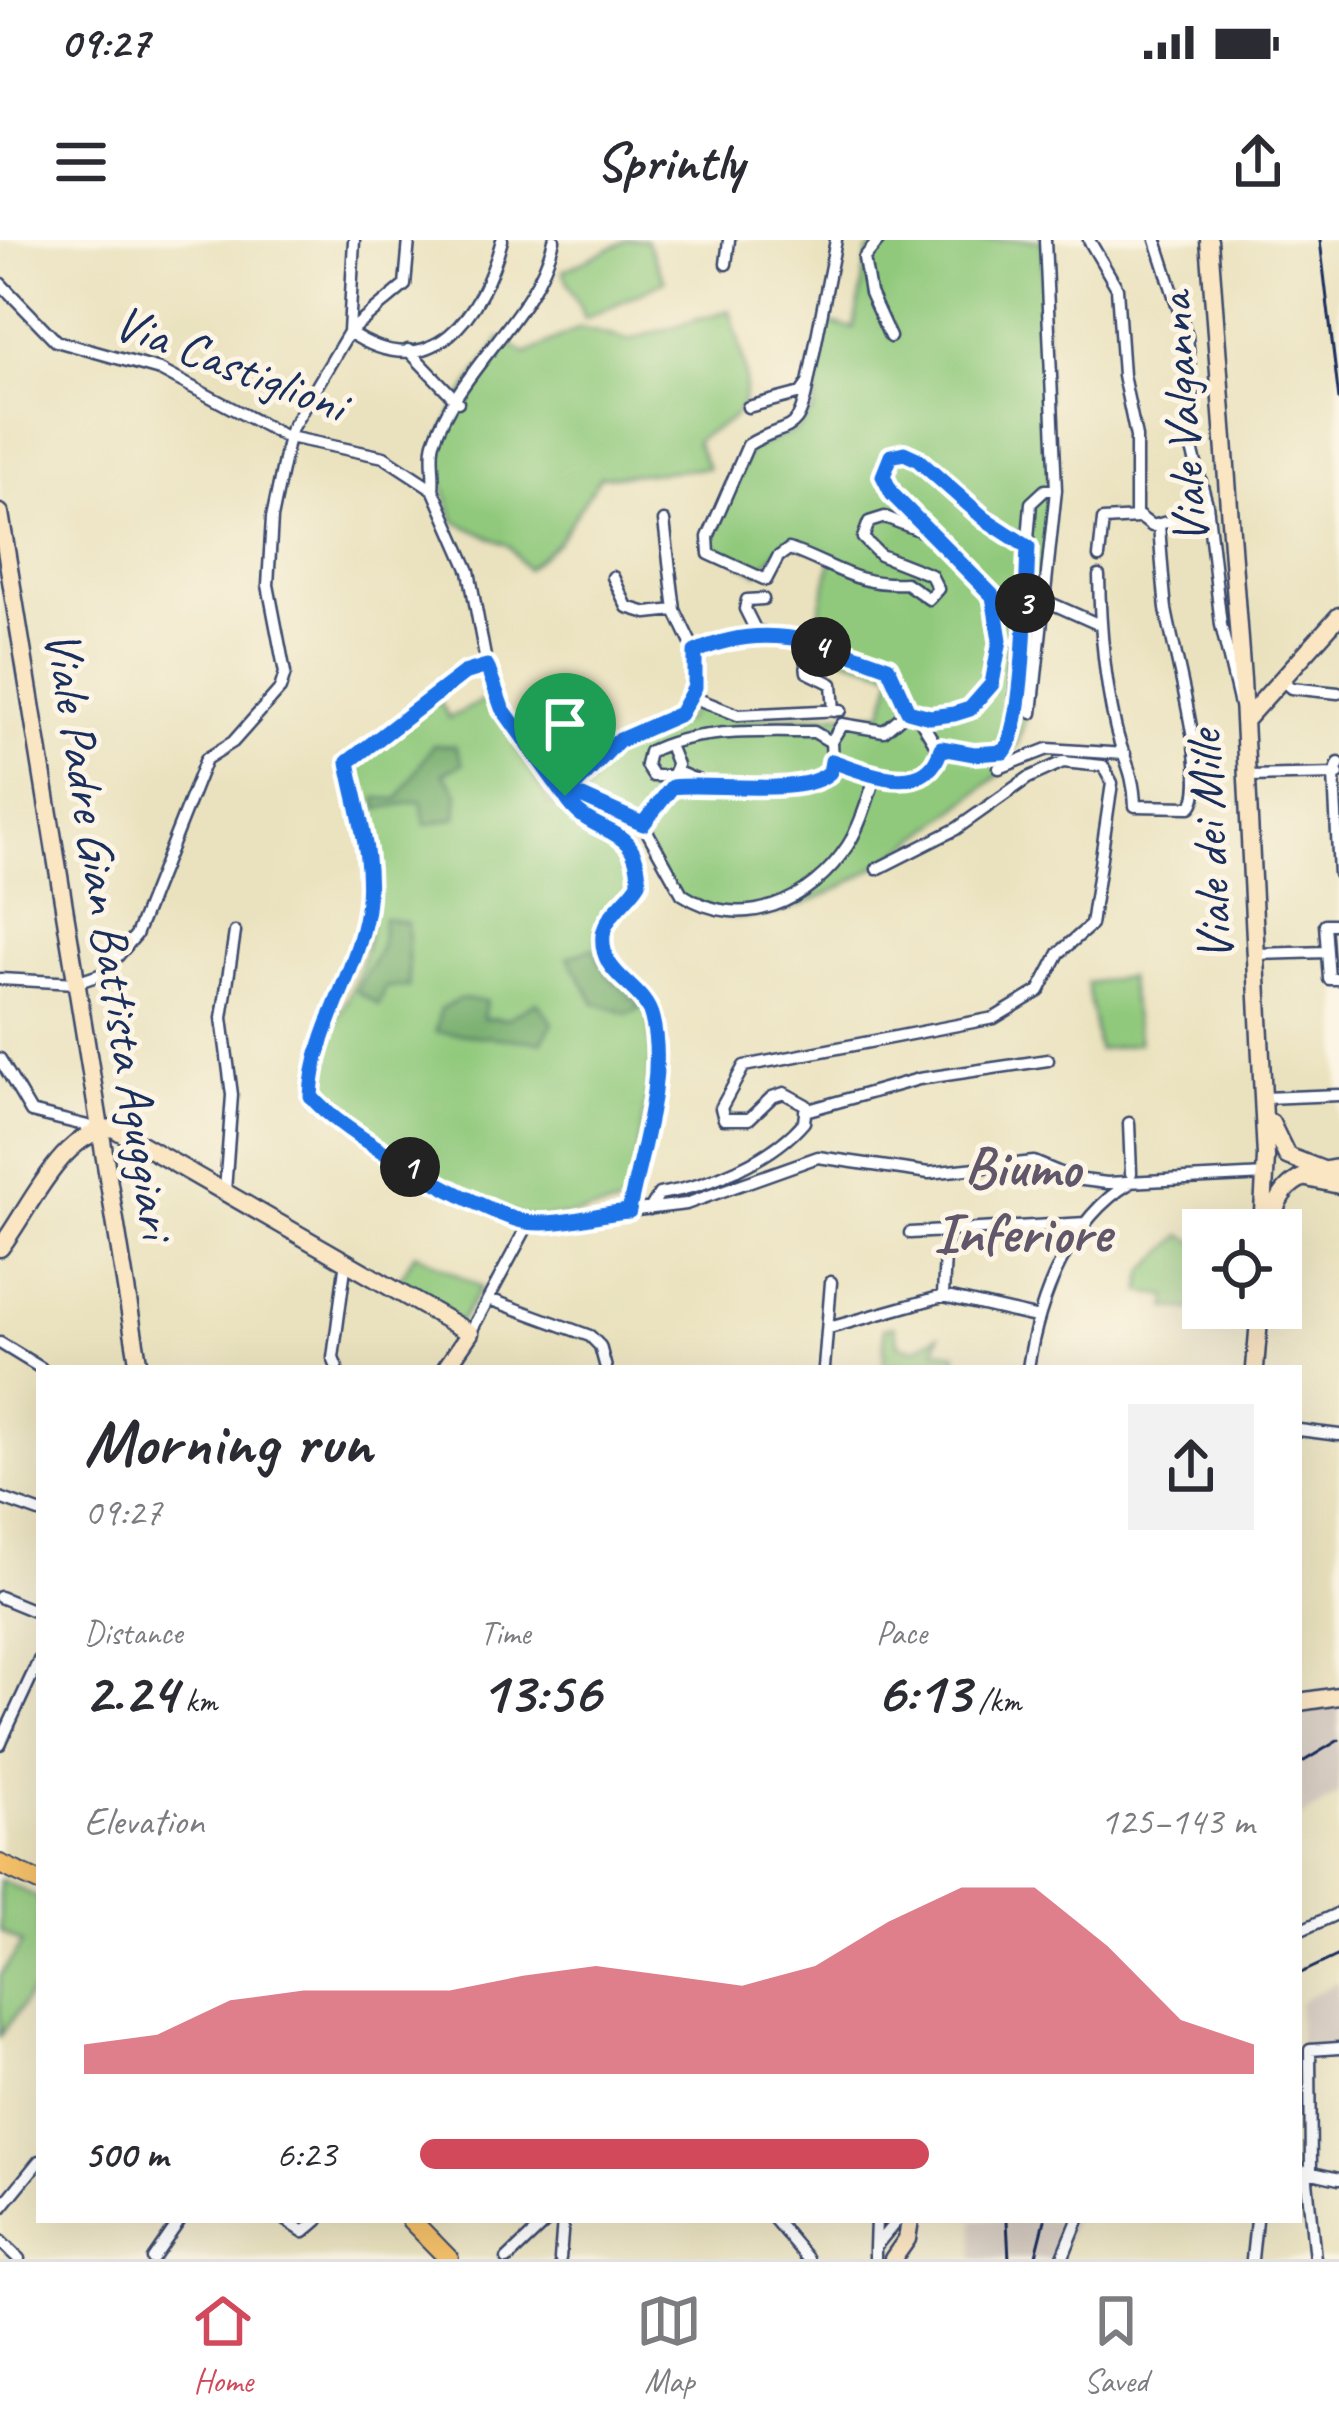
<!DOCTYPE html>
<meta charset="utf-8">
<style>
:root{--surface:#fff;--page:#f2f2f3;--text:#2b2b33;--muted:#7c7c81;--line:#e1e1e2;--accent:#d1495b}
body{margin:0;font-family:Caveat,sans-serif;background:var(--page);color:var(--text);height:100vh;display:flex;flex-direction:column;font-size:45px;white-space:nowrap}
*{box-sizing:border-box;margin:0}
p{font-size:39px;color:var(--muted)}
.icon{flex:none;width:66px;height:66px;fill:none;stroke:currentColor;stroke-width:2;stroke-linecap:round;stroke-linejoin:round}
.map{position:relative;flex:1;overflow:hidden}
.sheet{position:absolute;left:36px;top:1125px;width:1266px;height:858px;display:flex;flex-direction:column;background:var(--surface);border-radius:0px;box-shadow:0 12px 48px #0002}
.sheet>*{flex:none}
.controls{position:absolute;left:1182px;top:969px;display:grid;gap:24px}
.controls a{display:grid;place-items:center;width:120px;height:120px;border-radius:0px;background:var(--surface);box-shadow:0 12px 48px #0002;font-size:60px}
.pin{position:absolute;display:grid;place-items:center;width:102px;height:102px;color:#fff;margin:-123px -51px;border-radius:50% 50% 50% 0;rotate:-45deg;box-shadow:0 0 12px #0007}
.pin .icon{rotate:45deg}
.km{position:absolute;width:60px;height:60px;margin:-30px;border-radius:50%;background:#222;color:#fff;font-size:33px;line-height:60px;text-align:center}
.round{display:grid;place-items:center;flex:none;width:126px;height:126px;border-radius:0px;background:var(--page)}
.head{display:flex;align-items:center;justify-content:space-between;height:204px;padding:0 48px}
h1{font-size:66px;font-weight:800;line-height:90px}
.metrics{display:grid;grid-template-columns:repeat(3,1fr);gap:18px;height:204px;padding:12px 48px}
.metrics div{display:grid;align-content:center}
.metrics b{font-size:60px;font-weight:800}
.metrics small{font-size:33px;font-weight:400}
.metrics p{font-size:33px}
.chart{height:336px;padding:24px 48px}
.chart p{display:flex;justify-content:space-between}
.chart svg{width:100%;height:216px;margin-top:12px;fill:var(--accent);opacity:.7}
ul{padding:0 48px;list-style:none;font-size:39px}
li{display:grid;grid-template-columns:192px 144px 1fr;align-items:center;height:90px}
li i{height:30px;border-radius:15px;background:var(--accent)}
.status{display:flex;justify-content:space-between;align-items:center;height:84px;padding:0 60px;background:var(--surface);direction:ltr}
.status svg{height:33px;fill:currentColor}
header{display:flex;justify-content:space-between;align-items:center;height:156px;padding:0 48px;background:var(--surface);font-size:54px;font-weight:800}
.tabs{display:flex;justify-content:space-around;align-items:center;height:168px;border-top:3px solid var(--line);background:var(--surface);font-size:33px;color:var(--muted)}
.tabs a{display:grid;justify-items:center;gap:6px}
.tabs .selected{color:var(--accent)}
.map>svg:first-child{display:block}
.industrial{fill:#cdc2b9}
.green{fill:#90c97c;stroke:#567c6d;stroke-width:3}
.forest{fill:#74ad6c;stroke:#486e65;stroke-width:3}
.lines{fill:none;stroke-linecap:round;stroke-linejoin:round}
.street-casing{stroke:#3a4a6c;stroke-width:15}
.secondary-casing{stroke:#3a4a6c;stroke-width:21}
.primary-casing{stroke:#3a4a6c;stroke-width:22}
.street{stroke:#fff;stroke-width:10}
.secondary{stroke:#fbe6c4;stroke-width:16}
.primary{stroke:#f5c16b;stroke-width:18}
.rail{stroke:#1b2f5e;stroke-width:3}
.route-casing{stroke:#fff;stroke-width:24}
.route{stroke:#1a73e8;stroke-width:15}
.labels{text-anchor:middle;stroke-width:10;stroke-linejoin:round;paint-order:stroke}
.street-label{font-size:51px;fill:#1b2f5e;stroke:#fcf5e5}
.quarter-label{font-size:57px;font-weight:bold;fill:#60576a;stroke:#fcf5e5}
</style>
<div class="status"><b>09:27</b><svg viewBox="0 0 49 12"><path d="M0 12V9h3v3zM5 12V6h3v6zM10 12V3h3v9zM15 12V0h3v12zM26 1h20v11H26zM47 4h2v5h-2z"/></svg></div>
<header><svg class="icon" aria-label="menu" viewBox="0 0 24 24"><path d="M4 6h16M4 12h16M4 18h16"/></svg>Sprintly<svg class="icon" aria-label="share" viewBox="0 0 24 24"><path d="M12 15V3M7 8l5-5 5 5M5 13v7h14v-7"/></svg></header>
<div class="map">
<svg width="1339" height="2019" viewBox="0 0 1339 2019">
<rect width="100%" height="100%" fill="#fcf5e5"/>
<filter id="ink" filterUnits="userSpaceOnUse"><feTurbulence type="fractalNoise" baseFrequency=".00833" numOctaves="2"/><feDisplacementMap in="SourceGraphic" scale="24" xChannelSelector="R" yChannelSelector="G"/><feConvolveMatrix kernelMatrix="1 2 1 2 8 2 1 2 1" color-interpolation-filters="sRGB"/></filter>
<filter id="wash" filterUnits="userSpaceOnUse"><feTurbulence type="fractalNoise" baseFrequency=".004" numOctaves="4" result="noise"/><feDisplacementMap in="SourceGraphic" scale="48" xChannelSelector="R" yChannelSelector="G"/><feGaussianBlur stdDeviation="2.7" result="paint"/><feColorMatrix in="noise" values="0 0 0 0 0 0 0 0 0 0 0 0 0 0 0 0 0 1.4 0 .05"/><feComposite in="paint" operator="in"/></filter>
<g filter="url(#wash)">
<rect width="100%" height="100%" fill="#eae2be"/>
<path class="industrial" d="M1339,1461V1553L1299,1579V1468Z
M1339,1741V1810L1299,1811V1762Z
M974,1980H1074L1055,2019H973Z"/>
<path class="green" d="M628,0H646L665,41L585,79L563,31Z
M885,0H1042L1050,253L1027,471L1017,505L1003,520L1008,528C936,583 785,722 687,663C658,645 653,602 624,587C613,581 599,580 589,576C556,531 657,491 685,480L694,463L738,479L883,472L894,432L811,408L832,317L786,301L757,333L710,304L750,209L796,191L814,170L828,83L854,88L868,12Z
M730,70C738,102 761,157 729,181C718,189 705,192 696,201L708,228L600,237L557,303L526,329L509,306L454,281C451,263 440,244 438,227C434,184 479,134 501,98L526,114L580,88L629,100Z
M494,455L550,565L567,562L581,585L628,606L634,641L629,660L603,672C577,736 645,739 650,785C656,837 635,912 627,965C596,969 554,982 524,976C465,964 372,895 321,860C311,813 346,772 360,728C382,660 375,592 353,526L439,460L449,478Z
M1128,737L1139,803L1098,810L1087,743Z
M1182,995L1203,1006V1068H1245L1244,1074L1167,1068L1168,1056L1141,1052L1144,1032Z
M415,1013L481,1047L460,1082L396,1046Z
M894,1086L899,1105L915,1109L939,1095L936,1110L957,1113L955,1128H884V1088Z
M0,1640L39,1658V1742L0,1796V1736L22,1704L0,1690Z"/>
<path class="forest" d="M433,505L455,506L463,524L443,533L458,553L456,578L425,585L421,561L377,569V558L398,559Z
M383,678L407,683L409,747H386L379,765L356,751L381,707Z
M592,708L608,736L642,768L628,774L595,763L568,717Z
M459,759L486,761L483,778L506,779L537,762L553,783L541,802L436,792L440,770Z"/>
</g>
<g filter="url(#ink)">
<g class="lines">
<defs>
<path id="street" d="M409,0L405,45L349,92C432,148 482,75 502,0
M879,0L864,18L870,53L890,97
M1089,0L1117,48L1123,135L1136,197V274L1152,286L1208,271
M1156,0L1187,96L1193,163L1188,194L1207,264L1221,385L1240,465
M726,24L729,0
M0,43L56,101L160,130L284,196L384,217L433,249L469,331L488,433L502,468L577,576L619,593L631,604L639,643C629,660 606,674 604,695C599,737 644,744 652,778C667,837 640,913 629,971
M408,110L458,162
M808,143C798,200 788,180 748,205L708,297L709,314L766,340L778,317L789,309C835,325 855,346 906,343L929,359L938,349L931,335L880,315L863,298L869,282L885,277L924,292
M748,167L801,153L808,143L836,0
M433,249C435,234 430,216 434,202C458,129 536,76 554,0
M664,281L675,370
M1099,317L1103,280L1138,278
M1099,336C1100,386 1104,436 1115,485C1122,518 1134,529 1135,566L1190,567C1213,548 1171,402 1166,369C1163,341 1161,313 1159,285
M1046,361L1100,385
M757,393L745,369L747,360L763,359
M803,402L807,432L832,444L834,471
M695,412L728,398L763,392L888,427L901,465L930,477L970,469C1005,441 1005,396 993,356C968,326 880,265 883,226C889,218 896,212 906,214C925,218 1001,291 1028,307
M487,426L464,433L348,522C356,571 374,618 367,669C358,735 314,790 311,856L328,874L445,948L529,983L686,964L818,917L929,933L1034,922L1075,939L1107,943L1266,935
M1283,441L1291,448L1338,453
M690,456L738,475L841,470
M1032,473L1056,250L1045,0
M941,508L998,514L1011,504L1031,263L1045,250H1056
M671,510L677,525L672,536H653L646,525L649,512C695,488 759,492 814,492L831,502
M832,522L831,502L842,484L884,491L908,471
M1339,523L1334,535L1339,634
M999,528L1048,509L1125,514
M675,531L715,548L817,541L830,533L832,522C872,534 911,555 941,514L918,476
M1245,536L1338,534
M565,556L583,557L643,584L682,654C742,693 811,662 848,605C861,584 868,558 876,535
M565,556L618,501L680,474L695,447V412L675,370L647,373L627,367L613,337
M643,584C656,561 665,545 693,546
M1339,684H1325L1329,739H1339
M1254,714L1327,712
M0,739L76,743L102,734L136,695L206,519L233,502L280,449L285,433L268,345L272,278L290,191L349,92L354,0
M0,819L31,872L100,889
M1264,858L1339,855
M805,871L919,839L1048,820
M1129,883L1131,933
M225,951L232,855L222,778L235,692
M650,969L659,954C707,947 772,920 804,882L806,865L784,853L772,857L749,879H724L721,868L744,826L994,778L1039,751L1059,713L1091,685L1112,543L1103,526L1063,522L1028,538L956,589L877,629
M910,993L1086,983
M943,1056L946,993
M489,1059L590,1096L600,1106L606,1128
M829,1088L943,1056L1035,1077
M470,1093L529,983
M0,1103L41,1128
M337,1128L333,1118L346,1020
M824,1128L831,1042
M1028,1128C1038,1061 1069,979 1130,943
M1299,1190L1339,1195
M0,1258L39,1272
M0,1357L39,1373
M0,1504L39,1420
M1299,1691L1339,1673
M1306,1931L1315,2019
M1308,1932L1339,1939
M1311,1932L1310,1810L1339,1808
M0,1969L39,1921
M286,1980L304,1992L318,1980
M775,1980L808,2019
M0,2001L19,2019
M875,2007L876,1980
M153,2019L180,1980
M507,2019L548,1980
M560,2019L563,1980
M875,2019V2007L897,1980
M1062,2019L1078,1980
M1252,2019L1256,1980"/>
<path id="secondary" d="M1209,0L1242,440L1266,917L1262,990
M0,273L139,1128
M1244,481L1339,376
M1271,883L1287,916L1323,930
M1307,938L1339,945
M1272,983C1278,944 1302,933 1339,928
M0,1008C29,971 61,891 113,888L470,1093L446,1128
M1255,1128L1260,1068
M1299,1462L1339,1456
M893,2019L907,1999L910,1980"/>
<path id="primary" d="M0,1624L39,1642
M411,1980L449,2019"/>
</defs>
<use href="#street" class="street-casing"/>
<use href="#secondary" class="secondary-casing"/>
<use href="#primary" class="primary-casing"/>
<use href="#street" class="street"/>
<use href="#secondary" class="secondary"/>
<use href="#primary" class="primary"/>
<path class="rail" d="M1320,0L1339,160
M1299,1524L1339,1500
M1299,1734L1339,1715
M1007,1980L1009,2019
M1035,2019L1045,1980"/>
</g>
</g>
<g class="lines" filter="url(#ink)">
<defs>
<path id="route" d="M565,556C592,601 638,578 639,643C629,660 606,674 603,695C599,737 644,744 652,778C667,837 640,913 629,971C599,973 557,987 527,982C485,975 335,890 311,856C314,790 357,735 367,669C374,619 357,570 348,522L464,433L487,426L502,468L565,556L583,557L643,584L672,547C710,542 803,558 830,532L832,521C867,533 927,560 941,508L974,514L1004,512C1025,488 1026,346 1028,307L985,279L917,219L904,213L891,216L883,236L892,254L993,356L1000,400L992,444L970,469L954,474L930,477L908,471L888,427C819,402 764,380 695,412V447L680,474L618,501L565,556"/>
</defs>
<use href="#route" class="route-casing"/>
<use href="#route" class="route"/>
</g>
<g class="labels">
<g class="street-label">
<text transform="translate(231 122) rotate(21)" y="18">Via Castiglioni</text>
<text transform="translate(1181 179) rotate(-94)" y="18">Viale Valganna</text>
<text transform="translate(1208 606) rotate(-93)" y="18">Viale dei Mille</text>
<text transform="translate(111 694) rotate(81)" y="18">Viale Padre Gian Battista Aguggiari</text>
</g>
<g class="quarter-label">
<text x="1022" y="946">Biumo<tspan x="1022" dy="66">Inferiore</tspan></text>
</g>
</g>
</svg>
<div class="controls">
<a><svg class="icon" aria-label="locate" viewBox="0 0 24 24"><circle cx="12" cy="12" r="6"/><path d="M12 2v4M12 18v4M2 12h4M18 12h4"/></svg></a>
</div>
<div class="pin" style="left:565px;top:556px;background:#1e9e55"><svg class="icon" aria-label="arrive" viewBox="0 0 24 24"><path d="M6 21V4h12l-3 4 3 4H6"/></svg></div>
<b class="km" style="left:410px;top:927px">1</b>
<b class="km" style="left:1025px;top:363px">3</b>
<b class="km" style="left:821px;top:407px">4</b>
<section class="sheet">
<div class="head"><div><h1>Morning run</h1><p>09:27</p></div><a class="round"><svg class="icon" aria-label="share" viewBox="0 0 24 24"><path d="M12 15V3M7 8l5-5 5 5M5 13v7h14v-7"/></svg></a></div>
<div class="metrics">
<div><p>Distance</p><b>2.24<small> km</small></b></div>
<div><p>Time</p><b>13:56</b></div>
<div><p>Pace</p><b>6:13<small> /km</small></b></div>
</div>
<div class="chart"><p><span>Elevation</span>125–143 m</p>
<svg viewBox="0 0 160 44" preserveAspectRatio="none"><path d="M0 44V38L10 36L20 29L30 27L40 27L50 27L60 24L70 22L80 24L90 26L100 22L110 13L120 6L130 6L140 18L150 33L160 38V44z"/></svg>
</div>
<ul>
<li><b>500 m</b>6:23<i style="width:61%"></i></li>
</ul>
</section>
</div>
<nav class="tabs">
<a class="selected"><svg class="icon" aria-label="home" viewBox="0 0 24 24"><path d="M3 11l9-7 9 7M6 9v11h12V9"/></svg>Home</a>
<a><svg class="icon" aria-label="map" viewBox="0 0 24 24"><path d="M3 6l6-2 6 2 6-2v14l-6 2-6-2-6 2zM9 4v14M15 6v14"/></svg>Map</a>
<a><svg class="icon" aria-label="saved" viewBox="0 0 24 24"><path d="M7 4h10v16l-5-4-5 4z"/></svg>Saved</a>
</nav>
